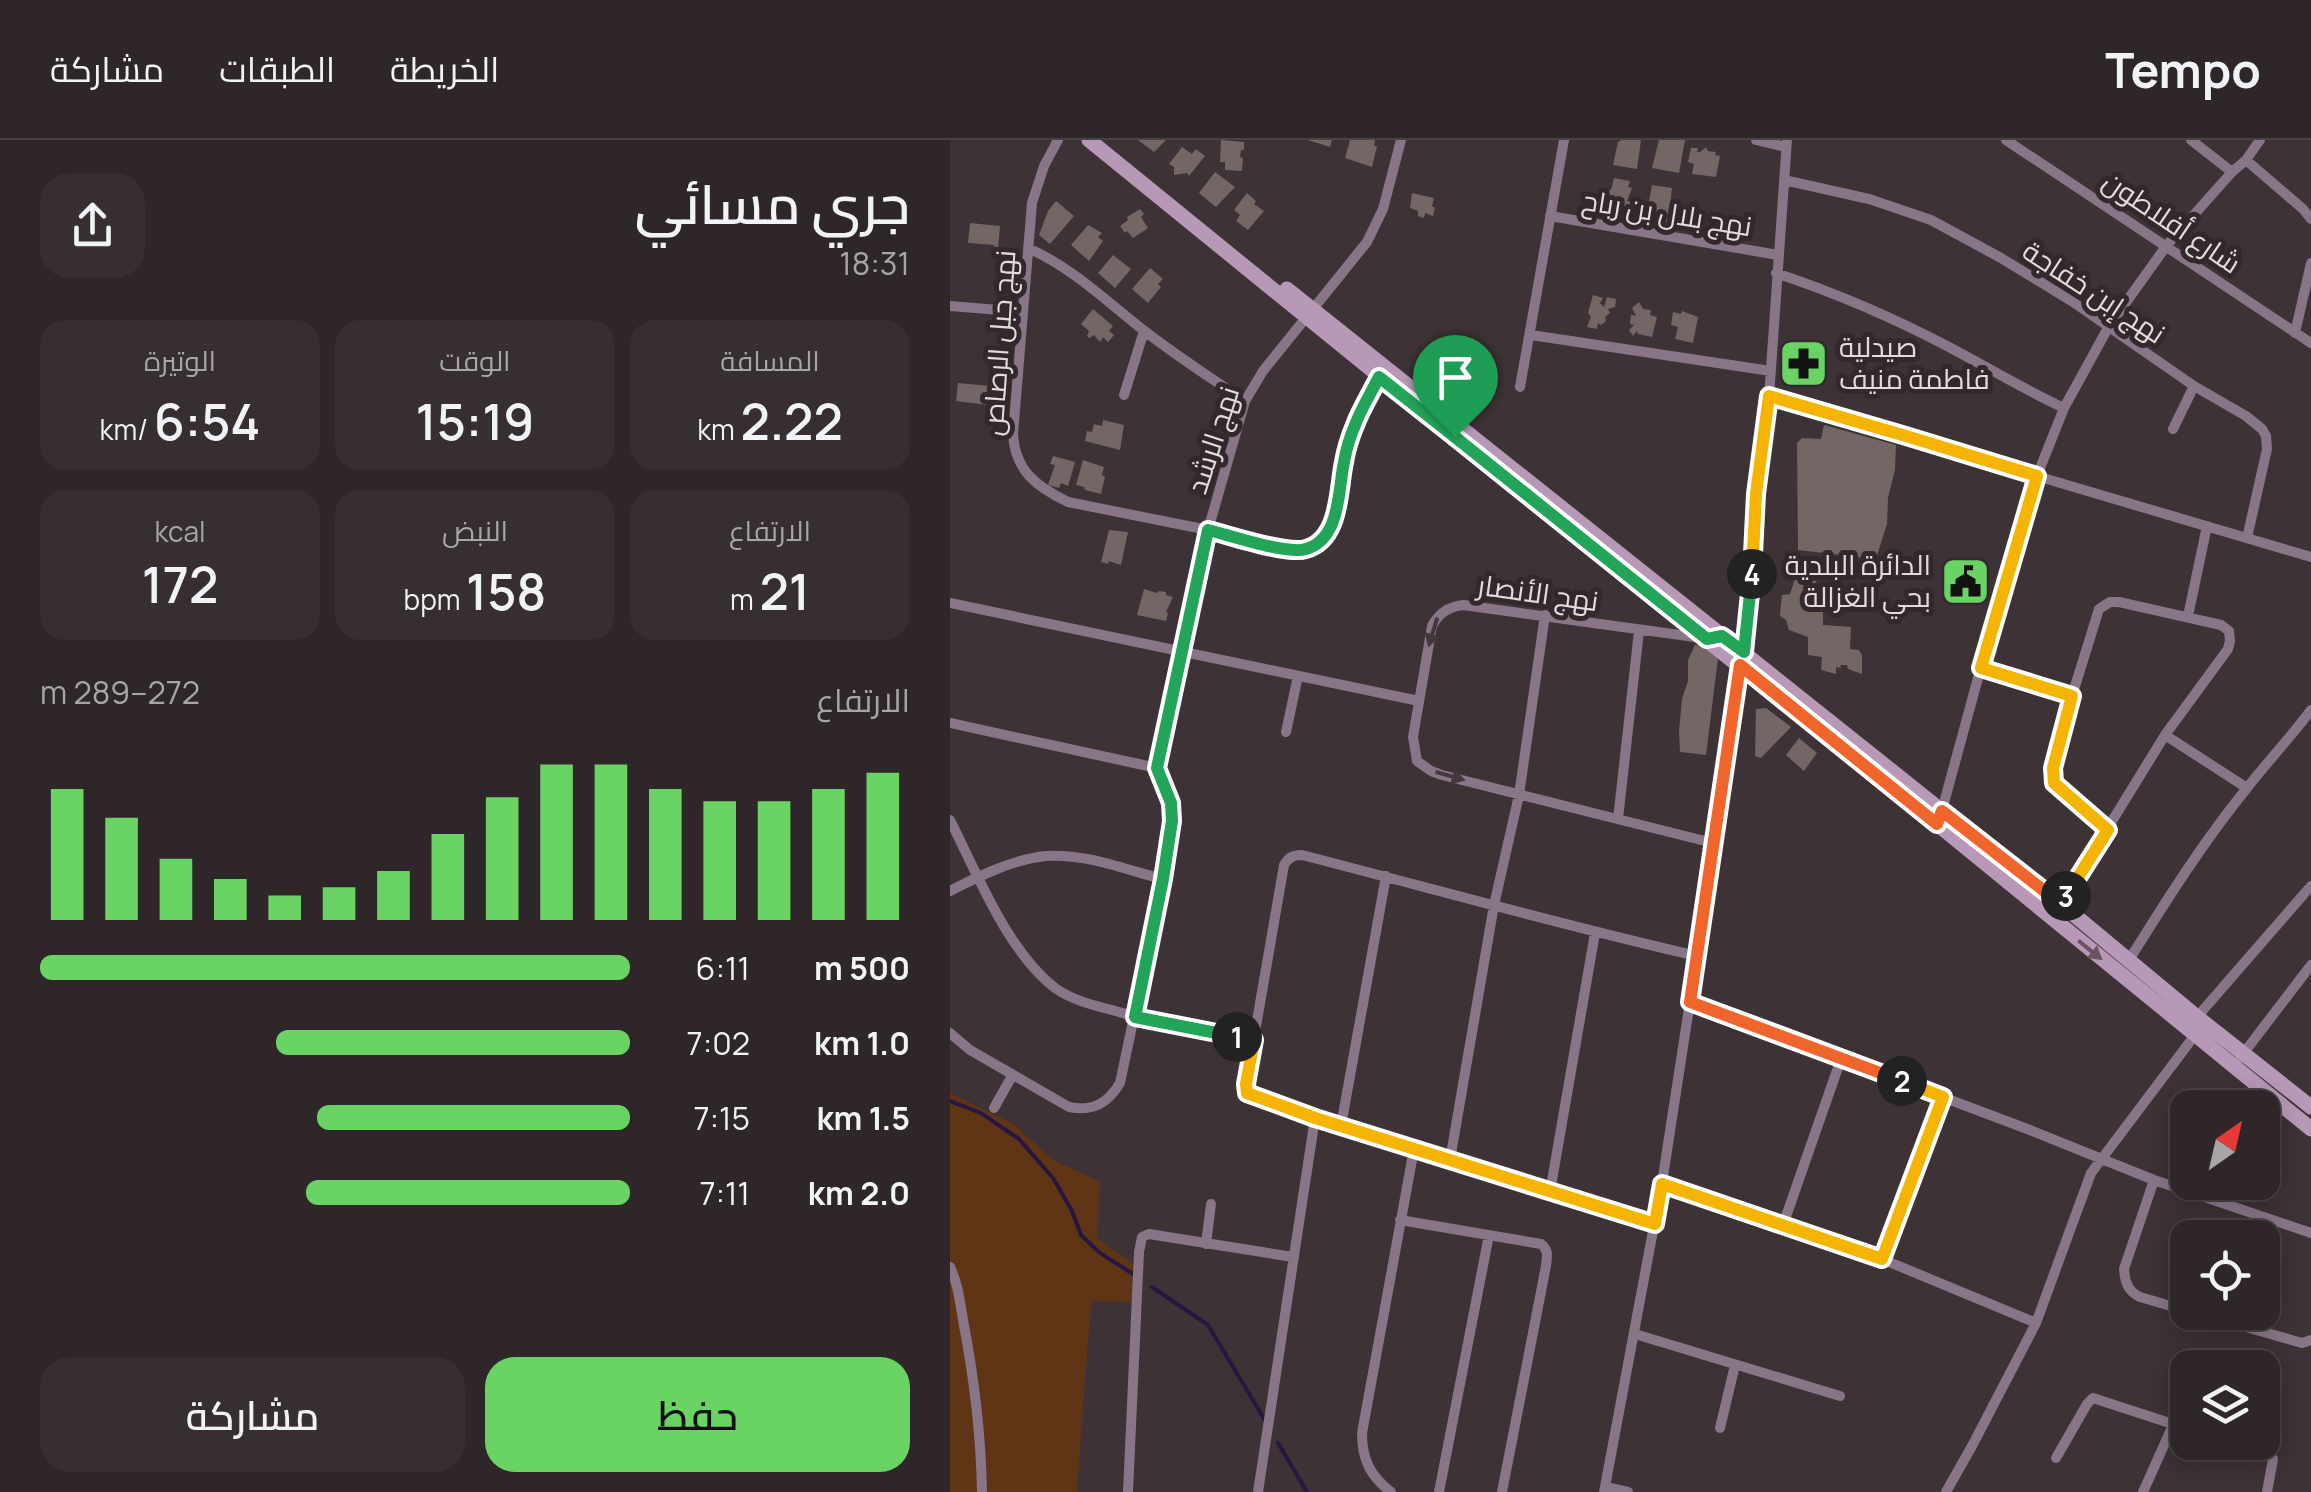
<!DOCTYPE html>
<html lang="ar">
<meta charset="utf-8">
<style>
:root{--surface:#2e2628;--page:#362e30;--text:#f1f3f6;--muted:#a7a5a8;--line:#494345;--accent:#69d464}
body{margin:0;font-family:Manrope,Cairo,sans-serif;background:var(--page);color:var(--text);direction:rtl;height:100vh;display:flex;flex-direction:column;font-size:38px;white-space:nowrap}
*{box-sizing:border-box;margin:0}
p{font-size:32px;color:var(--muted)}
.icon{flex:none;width:55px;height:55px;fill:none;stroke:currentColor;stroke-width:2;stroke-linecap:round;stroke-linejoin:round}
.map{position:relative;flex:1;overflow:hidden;direction:ltr}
.sheet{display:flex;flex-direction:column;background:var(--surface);width:950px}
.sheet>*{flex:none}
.needle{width:65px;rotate:34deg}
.tools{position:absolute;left:1220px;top:950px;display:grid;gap:20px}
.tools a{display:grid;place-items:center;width:110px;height:110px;border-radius:20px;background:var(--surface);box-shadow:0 5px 25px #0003,0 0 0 2px var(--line);font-size:50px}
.pin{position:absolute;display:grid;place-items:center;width:85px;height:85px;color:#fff;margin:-102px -42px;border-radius:50% 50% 50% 0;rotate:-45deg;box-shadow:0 0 10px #0007}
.pin .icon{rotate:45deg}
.km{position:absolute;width:50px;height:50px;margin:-25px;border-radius:50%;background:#222;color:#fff;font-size:28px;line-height:50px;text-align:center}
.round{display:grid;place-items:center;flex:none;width:105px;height:105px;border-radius:30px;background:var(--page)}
.head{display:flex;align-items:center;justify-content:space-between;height:170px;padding:0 40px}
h1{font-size:55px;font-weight:600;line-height:75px}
.metrics{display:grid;grid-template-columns:repeat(3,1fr);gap:15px;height:170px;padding:10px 40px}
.metrics div{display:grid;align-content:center;border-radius:25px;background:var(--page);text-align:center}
.metrics b{font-size:50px;font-weight:600}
.metrics small{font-size:28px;font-weight:400}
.metrics p{font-size:28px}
.chart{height:280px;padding:20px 40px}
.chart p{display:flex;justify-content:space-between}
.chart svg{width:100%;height:180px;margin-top:10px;stroke:var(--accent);stroke-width:6}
.action{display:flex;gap:20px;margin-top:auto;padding:20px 40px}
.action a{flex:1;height:115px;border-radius:30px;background:var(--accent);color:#111;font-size:40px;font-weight:600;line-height:115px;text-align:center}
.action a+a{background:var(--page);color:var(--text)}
ul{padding:0 40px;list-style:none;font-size:32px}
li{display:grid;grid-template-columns:160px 120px 1fr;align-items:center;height:75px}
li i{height:25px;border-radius:12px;background:var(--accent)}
header{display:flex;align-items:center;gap:60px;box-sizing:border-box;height:140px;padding:0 50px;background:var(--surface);border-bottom:2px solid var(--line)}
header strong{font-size:48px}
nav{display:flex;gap:55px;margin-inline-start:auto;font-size:35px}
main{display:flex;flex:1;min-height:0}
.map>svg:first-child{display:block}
.green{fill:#5f3516}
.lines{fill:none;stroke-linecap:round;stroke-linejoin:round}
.stream{stroke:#261642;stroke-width:4}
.building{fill:#736664}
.street{stroke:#887588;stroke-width:10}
.secondary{stroke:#b798b6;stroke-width:15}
.oneway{fill:#44373e}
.oneway2{fill:#685563}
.split-1-casing{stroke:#fff;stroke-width:20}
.split-2-casing{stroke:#fff;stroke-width:20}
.split-3-casing{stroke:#fff;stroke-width:20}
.split-4-casing{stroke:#fff;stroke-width:20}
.split-5-casing{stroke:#fff;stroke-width:20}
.split-1{stroke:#22a559;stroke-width:12}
.split-2{stroke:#f5b400;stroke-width:12}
.split-3{stroke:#f0652b;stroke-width:12}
.split-4{stroke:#f5b400;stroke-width:12}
.split-5{stroke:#22a559;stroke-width:12}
.labels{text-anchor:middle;stroke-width:10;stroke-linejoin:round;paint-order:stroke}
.street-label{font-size:28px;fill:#e3dcde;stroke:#33282c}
.poi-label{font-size:28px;fill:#e3dcde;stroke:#33282c;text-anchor:start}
</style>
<header>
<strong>Tempo</strong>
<nav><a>الخريطة</a><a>الطبقات</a><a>مشاركة</a></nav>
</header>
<main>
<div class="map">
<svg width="1361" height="1352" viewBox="0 0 1361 1352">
<rect width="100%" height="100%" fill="#3d3236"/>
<path class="green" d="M0,953L64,984L102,1019L150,1042L147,1098L185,1125L182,1162L141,1161L127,1352H0Z"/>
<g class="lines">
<path class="stream" d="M0,961L31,973L69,999L103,1038L122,1071L131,1095L150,1113L183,1134
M202,1147L258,1185L316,1282
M328,1303L357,1352"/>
</g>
<path class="building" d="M188,0H216L204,12Z
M271,0L294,2V10H291L290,17L293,18L292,31L275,30V22H270Z
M358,0H382L380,7Z
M400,0H425L424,6H427L422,27L395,18Z
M672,0H691L687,29L663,25L668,2Z
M709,0H735L729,33L702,28Z
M232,7L242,14L246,9L255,16L239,36L237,33L224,35V27L219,24Z
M756,7L758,11L766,12L765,15L770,16L766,37L742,34L744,24L738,22L741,8H748L747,12H750Z
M265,32L285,47L266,67L249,53Z
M664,38L680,41L678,47L682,48L677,61L681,62L678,75L663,73L664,66L657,61L658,50H661Z
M702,45L722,48L718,83L702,81L703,76L697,72Z
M297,53L306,61L304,64L314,71L298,90L286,81L290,75L284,70Z
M462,53L484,58L482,66L485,68L483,76L475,73L474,78L468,76V71L460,68Z
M106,61L124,76L100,104L89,95L98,71Z
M190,69L194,74L191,77L198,88L183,98L177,91L175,93L170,86L178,80L177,77Z
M20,83L50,86L48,110L44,109V105L18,103Z
M138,85L152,93L148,97L153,101L139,121L121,105Z
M163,115L181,129L165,148L148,133Z
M200,128L213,139L208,144L211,147L198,163L182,149Z
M643,155L653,158L650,163L654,167L657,157L666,159L665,167L658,169L660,173L655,177L656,181L651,185L648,183L647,189L637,187L641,177L638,173Z
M689,162L693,169L701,170L700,175L707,177L702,197L688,194L687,191L683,196L679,190L684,185L680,184L681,175L686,176L682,168Z
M143,169L163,186L159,191L164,195L158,202L153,197L150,202L144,195L139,198L137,196L139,191L131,184Z
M732,171L748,177L743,203L725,199L728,187L721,185L723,172L731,174Z
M8,243L40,246L37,265L6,261Z
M153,280L174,285L170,310L135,301L137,291L142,292L144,284L152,286Z
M874,285L946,305L945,330L938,358L937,384L926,419L848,410L847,303L852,298L871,299Z
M103,316L125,322L118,346L111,343L109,348L98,345L105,325L100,324Z
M133,320L154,327L152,335L155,337L151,354L135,350L134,347L126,345Z
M159,390L178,392L171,425L159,421L158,424L151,422Z
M1002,418L1038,430L1029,462L993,452Z
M845,439L866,441L864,457L873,465V485L901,487L900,509L909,510L912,515V534L898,529L897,525H890L891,528L886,527V534L871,530L872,517L858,515V497L839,490L836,480L830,476L831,464L832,455L840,454Z
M194,449L207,453L209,451L216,452V455L223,457L216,472L218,473L216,481L187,475Z
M745,505H759L768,518L756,615L730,612L729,591L732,559L738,541V520Z
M816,568L841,587L811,618L805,616L806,569Z
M849,598L867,613L854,631L836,615Z"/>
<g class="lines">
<path class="street" d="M108,0L94,26L82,63L63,294C65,331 87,347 118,362L258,390L334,409H356L370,400L382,386L387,371L394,320L405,285L431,233
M806,0L836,7
M1056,0L1361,203
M1241,0L1282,32
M1296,20L1353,69L1361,79
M834,40L919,59L981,80L1051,118L1123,162L1244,246L1296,276L1312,289L1316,296L1317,309L1297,398
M600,76L828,115
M78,108C121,127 155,160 192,189C225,215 261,238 295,261
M826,133C886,153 942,177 997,206C1037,227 1073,249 1114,268
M0,166L73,172
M1345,193L1361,123
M581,195L821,231
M570,247L614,0
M174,255L194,191
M819,257L1361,417
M1223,289L1244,246
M0,463L469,561
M1238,476L1257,386
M752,498L513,465C498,467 489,473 482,486L463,597L467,621L481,631L492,635L763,703
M1031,528L1122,556
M0,583L207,628
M336,592L348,536
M1215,595L1297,648
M991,674L1044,479L1087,336L1114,268L1159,186L1217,105L1282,32L1296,20L1310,0
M668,679L689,491
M0,680C27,733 57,811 105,848C122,860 142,865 162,870C208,884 257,891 305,900
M0,751C29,736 64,719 96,716C135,713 176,730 213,739
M1111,764L1215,595L1278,509L1280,501L1279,491L1271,485L1169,462H1160L1149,469L1122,556L1103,636L1104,643L1110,650L1158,690
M1179,820C1216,761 1253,702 1297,648C1318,621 1341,597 1361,570
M740,862L1080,990L1204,1040L1361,1093
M1247,877L1361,746
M0,893L20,910L119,967C143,972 158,963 170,943L213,739L222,681L221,663L207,628L258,390L295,261L313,231L417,102L433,69L451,0
M1290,918L1361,825
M44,968L62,936
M391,986L436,736
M500,1020L544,765L569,655L595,475
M1204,1040L1174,1129C1175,1143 1178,1151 1190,1157L1238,1171
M712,1043L932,1119L1086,1183
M600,1052L645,793
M450,1080L591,1104C599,1110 597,1116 596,1126L552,1352
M705,1084L301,956L297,953L296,944L334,725C339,717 343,715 352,715C484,749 615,786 747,816
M833,1085L891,919
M256,1104L261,1064
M932,1119L993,957
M0,1127C8,1144 10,1162 13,1180C24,1237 31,1295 32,1352
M1244,1172L1352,1203L1361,1200
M685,1194L890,1256
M770,1288L785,1225
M1281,1302L1318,1314L1323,1319L1317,1352
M1106,1318L1137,1264L1143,1258L1238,1289
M656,1347L678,1352
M178,1352L189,1112L192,1097L199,1094L343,1117
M308,1352L365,978
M441,1352C420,1336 412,1319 412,1293L464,1009
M489,1352L539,1095
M654,1352L712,1043L794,512L803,427L807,354L819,257L837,0
M996,1352L1022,1306L1086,1183L1141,1033L1245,895
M1193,1352L1223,1285"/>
<path class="secondary" d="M139,0L625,395L987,684L1361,989
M337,149L992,671L1111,764L1247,877L1361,967"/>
</g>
<defs><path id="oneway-solid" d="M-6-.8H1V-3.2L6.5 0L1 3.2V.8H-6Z" transform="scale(2.5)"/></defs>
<g class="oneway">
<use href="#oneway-solid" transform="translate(483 492) rotate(107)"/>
<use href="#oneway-solid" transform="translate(500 636) rotate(16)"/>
</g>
<use class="oneway2" href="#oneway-solid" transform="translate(1140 810) rotate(39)"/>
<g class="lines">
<defs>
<path id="split-1" d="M287,897L185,877L213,739L222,681L221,663L207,628L258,390C279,395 337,415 356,409C391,399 388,349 394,322C396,310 400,297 405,285C411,269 421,253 429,237L505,297"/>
<path id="split-2" d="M287,897L304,900L296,944L297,953L365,978L705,1084L712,1044L932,1119L993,957L952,941"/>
<path id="split-3" d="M952,941L740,862L790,525L987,684L992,671L1111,764L1116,756"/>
<path id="split-4" d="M802,434L806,354L819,256L956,296L1087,336L1031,528L1122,556L1103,628L1104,643L1158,690L1116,756"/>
<path id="split-5" d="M505,297L757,499L772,496L794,512L802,434"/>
</defs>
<use href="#split-1" class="split-1-casing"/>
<use href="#split-2" class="split-2-casing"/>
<use href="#split-3" class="split-3-casing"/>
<use href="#split-4" class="split-4-casing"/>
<use href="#split-5" class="split-5-casing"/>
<use href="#split-1" class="split-1"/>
<use href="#split-2" class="split-2"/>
<use href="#split-3" class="split-3"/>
<use href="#split-4" class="split-4"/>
<use href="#split-5" class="split-5"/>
</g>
<defs>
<symbol id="pharmacy-square" viewBox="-11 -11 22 22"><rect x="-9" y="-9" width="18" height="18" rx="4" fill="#69d464" stroke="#33282c"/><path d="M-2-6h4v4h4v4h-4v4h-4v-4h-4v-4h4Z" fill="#111"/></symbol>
<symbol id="civic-square" viewBox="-11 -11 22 22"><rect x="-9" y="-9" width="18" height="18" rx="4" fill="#69d464" stroke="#33282c"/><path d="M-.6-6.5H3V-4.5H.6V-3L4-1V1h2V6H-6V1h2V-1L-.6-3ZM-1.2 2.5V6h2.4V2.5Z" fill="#111"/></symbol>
</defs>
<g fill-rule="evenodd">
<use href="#pharmacy-square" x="826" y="196" width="55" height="55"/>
<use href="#civic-square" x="988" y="414" width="55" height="55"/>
</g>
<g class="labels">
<g class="street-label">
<text transform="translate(717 73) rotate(9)" y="10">نهج بلال بن رباح</text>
<text transform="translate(1222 82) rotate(34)" y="10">شارع أفلاطون</text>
<text transform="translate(1144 152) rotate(33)" y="10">نهج إبن خفاجة</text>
<text transform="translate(49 203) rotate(-86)" y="10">نهج جبل الرصاص</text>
<text transform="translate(263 300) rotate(-72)" y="10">نهج الرشد</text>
<text transform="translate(588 453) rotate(8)" y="10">نهج الأنصار</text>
</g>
<g class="poi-label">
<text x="889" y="217">صيدلية<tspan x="889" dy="32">فاطمة منيف</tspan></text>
<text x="981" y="435" text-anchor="end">الدائرة البلدية<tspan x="981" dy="32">بحي الغزالة</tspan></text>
</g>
</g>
</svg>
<div class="tools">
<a><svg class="needle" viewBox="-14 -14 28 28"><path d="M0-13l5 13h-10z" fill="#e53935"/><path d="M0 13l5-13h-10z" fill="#a7a5a8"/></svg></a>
<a><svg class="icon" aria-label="locate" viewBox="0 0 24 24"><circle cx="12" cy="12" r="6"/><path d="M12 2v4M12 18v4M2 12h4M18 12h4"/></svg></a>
<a><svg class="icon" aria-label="layers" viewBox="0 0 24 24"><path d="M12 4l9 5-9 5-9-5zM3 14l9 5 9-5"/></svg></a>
</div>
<div class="pin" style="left:505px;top:297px;background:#1e9e55"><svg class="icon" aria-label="arrive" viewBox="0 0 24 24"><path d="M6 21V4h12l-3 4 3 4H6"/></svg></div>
<b class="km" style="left:287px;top:897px">1</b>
<b class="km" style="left:952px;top:941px">2</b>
<b class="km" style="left:1116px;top:756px">3</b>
<b class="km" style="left:802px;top:434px">4</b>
</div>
<section class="sheet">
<div class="head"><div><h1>جري مسائي</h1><p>18:31</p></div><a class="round"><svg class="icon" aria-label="share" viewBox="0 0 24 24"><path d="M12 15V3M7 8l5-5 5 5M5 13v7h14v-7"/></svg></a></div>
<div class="metrics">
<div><p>المسافة</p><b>2.22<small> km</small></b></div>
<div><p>الوقت</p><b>15:19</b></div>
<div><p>الوتيرة</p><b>6:54<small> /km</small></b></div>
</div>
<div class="metrics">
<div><p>الارتفاع</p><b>21<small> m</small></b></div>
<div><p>النبض</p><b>158<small> bpm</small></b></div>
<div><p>kcal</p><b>172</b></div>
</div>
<div class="chart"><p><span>الارتفاع</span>272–289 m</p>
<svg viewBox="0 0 160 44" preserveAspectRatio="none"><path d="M5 44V12M15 44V19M25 44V29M35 44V34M45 44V38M55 44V36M65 44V32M75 44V23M85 44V14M95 44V6M105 44V6M115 44V12M125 44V15M135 44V15M145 44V12M155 44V8"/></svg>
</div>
<ul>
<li><b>500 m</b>6:11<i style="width:100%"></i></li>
<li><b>1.0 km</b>7:02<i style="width:60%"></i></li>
<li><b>1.5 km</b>7:15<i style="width:53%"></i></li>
<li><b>2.0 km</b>7:11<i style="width:55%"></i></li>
</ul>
<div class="action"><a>حفظ</a><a>مشاركة</a></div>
</section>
</main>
